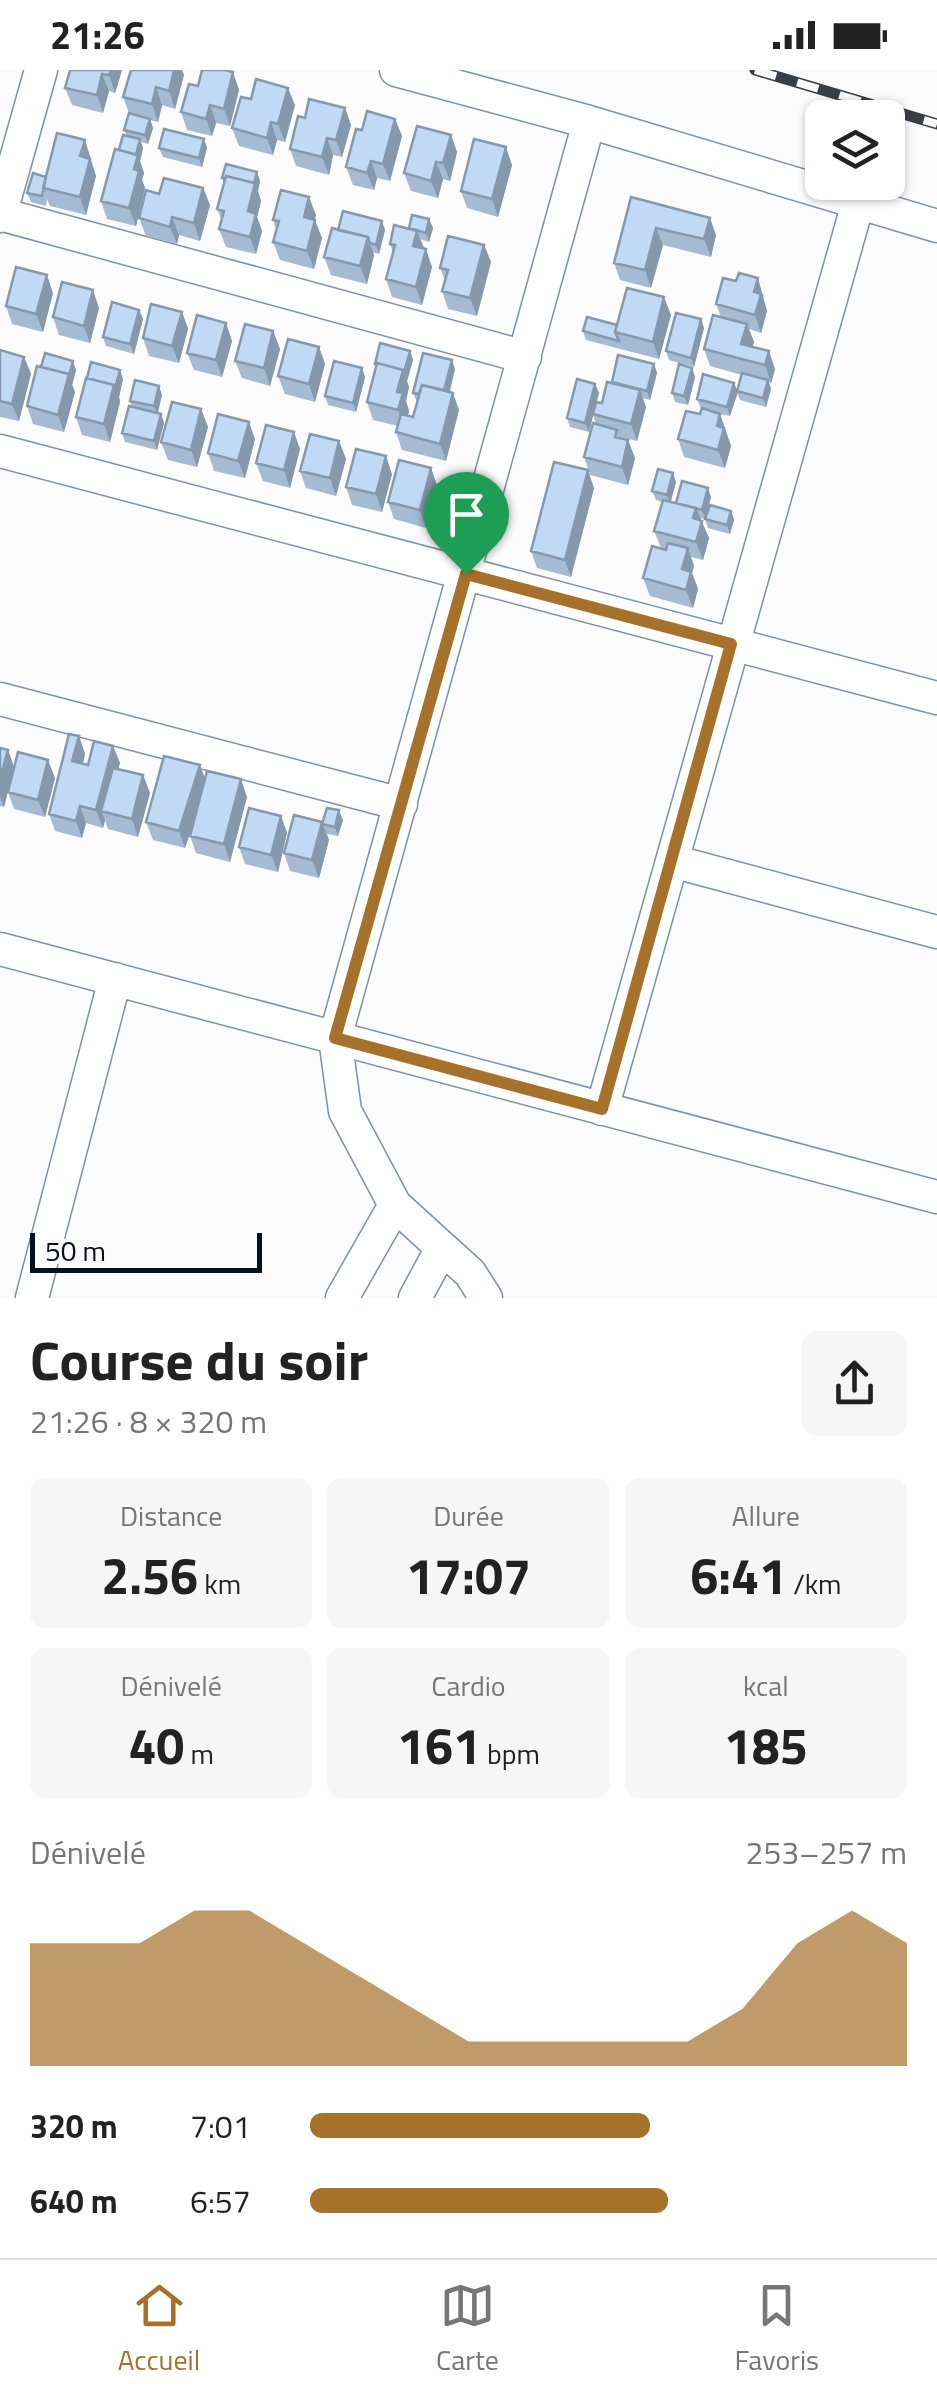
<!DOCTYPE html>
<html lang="fr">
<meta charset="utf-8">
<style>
:root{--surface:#fff;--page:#f6f6f6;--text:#222;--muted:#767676;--line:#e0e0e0;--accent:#a6722b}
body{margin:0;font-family:"Titillium Web",sans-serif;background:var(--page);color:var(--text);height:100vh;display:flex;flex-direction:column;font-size:38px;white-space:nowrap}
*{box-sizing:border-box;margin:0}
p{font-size:32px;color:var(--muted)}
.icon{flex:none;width:55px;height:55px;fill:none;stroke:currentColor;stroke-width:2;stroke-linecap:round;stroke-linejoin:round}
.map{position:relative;height:1228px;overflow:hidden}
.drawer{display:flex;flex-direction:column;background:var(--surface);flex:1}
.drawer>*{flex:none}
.tools{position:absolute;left:805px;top:30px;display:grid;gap:20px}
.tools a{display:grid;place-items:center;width:100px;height:100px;border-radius:15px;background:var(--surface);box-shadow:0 2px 8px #0004;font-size:50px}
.scale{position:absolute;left:30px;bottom:25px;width:232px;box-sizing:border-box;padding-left:10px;border:5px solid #081019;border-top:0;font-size:28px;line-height:35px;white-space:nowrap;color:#081019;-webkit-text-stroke:8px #fbfbfb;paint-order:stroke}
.pin{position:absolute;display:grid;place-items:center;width:85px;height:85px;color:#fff;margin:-102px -42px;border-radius:50% 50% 50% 0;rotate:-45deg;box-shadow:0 0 10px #0007}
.pin .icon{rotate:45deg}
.round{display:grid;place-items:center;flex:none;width:105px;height:105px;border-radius:15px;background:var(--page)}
.head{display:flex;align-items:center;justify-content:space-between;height:170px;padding:0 30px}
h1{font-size:55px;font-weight:700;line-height:75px}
.stats{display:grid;grid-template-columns:repeat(3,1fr);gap:15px;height:170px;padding:10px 30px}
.stats div{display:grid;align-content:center;border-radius:15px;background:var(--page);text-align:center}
.stats b{font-size:50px;font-weight:700}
.stats small{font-size:28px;font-weight:400}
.stats p{font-size:28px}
.chart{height:280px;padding:20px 30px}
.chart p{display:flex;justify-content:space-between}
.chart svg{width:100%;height:180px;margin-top:10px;fill:var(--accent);opacity:.7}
ul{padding:0 30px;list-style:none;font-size:32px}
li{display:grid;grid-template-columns:160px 120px 1fr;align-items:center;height:75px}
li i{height:25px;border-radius:12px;background:var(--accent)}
.status{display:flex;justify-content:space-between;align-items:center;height:70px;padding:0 50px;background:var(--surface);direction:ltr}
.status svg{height:28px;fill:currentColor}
.tab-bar{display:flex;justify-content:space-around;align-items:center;height:140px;border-top:2px solid var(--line);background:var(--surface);font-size:28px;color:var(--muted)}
.tab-bar a{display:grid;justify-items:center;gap:5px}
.tab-bar .selected{color:var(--accent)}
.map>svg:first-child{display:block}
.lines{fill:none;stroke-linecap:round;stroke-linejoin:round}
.minor-casing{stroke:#7b92ab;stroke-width:35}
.minor{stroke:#fff;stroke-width:32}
.rail-casing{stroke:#373e45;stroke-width:11}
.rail{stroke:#fbfbfb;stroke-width:8;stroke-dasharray:22;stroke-linecap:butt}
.wall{fill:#a5bbd3}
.shaded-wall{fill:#8698ac}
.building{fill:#c0d9f5;stroke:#8698ac;stroke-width:2.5}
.route-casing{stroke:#fff;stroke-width:20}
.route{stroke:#a6722b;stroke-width:12}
</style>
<div class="status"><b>21:26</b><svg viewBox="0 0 49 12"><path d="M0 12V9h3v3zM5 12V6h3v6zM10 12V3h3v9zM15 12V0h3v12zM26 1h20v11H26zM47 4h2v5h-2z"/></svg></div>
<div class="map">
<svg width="937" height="1228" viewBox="0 0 937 1228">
<rect width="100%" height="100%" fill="#fbfbfb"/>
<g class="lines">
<defs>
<path id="minor" d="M396,0L589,52L937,156
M0,144L525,287
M0,146L41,0
M0,381L937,628
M0,629L401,734
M672,791L937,862
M0,879L937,1127
M602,1039L858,133
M32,1228L115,909
M342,1228L395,1135
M415,1228L442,1178
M486,1228L470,1203L395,1135L345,1041L335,968L589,52"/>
</defs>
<use href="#minor" class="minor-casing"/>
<use href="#minor" class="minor"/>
<defs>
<path id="rail" d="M755,0L937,54"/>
</defs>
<use href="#rail" class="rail-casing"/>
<use href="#rail" class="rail"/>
</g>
<path class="wall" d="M70,0H122L115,23L109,21L103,43L72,35L65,18Z
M131,0H182L184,5L175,39L162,35L158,52L150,50L153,58L148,74L141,72L143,78L140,91L144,103L142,110L145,118L136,156L107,149L101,131L119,80L127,66L124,60L129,43L123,27Z
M233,2L239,20L230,56L216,53L212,66L187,60L181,42L198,16Z
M251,29L295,35L285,72L277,70L273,85L239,76L232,58Z
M345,38L351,55L342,87L333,85L329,105L296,96L290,79L305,48Z
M395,49L402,66L390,111L377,108L374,120L353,115L346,97L362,60Z
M451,65L457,82L450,111L443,109L438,128L411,121L404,103Z
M204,69L207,78L202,97L163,87L159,78Z
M91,87L90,90L96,106L86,145L50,136L47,129L46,136L31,132L27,123L46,107Z
M512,95L498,147L467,138L461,121Z
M257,102L260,111L258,121L261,131L257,147L262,161L256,184L226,177L219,159L222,151L217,139L224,113L222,108Z
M203,118L210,135L200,171L179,165L177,174L146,166L139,148L159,124Z
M631,127L716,165L711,187L663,175L651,218L620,210L614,193Z
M316,145L314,150L322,168L314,199L280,190L273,172L276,160L273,150Z
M429,149L433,158L429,172L420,169L432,197L422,235L392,227L386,209L393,182L390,174L409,159Z
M338,160H385L379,184L373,182L374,185L367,214L331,205L324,187Z
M484,175L491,192L477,246L448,239L442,221L445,211L440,198Z
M736,211L764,225L763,229L767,241L761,263L749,259L754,272L752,277L775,299L771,313L769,312L771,319L766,337L740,330L737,322L730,346L720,344L731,376L725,398L684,387L678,369L700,344L701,339L697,329L737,321L742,305L710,296L704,279L721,247L716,234Z
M53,223L43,262L12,254L6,236Z
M99,238L90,273L59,265L53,247Z
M139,240L143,249L134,284L106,276L103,267Z
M182,242L188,259L179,293L149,286L143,268Z
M671,245L659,289L586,270L583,261Z
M226,253L232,271L222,307L194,300L187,283Z
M704,258L694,297L669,290L666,281Z
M273,261L280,279L270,316L242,308L235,291Z
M319,277L325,294L315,332L285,324L278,306Z
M0,280L24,287L31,304L19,351L0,347Z
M410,281L413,290L407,311L409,317L406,331L409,341L408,345L413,347L417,332L413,323L455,299L450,322L459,340L446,391L402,380L396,362L398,356L373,350L367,332L376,298L375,294Z
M654,294L657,303L650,330L642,328L646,337L637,371L620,367L635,388L628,415L590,405L584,387L596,354L593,345L589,362L570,357L567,348L595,314L599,323L596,332L602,333Z
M362,298L365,307L356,342L328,335L325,326Z
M692,298L695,307L688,335L675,332L672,323Z
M76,300L72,315L75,322L64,362L33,354L27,336Z
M123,309L119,327L120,332L110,372L82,365L76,347Z
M162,325L158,343L161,344L164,353L157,380L125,372L122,363L132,337L130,331Z
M201,339L208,357L197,397L168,390L161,372Z
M255,369L245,408L214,401L208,383Z
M339,371L346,389L336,426L306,418L300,401Z
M300,379L290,418L263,411L256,393Z
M392,404L382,442L352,435L346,417Z
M676,412L671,431L676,433L711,427L706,447L731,441L734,450L730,464L708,458L705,449L700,448L709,468L703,490L691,487L694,496L692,503L698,519L693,538L650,526L643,508L661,478L654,461L662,432L656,430L652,421Z
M437,415L426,458L394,449L388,432Z
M594,418L571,507L537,498L531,481Z
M79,666L85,684L83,694L88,695L113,676L120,693L118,699L143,705L150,723L138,767L108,759L105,750L103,758L86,753L82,768L55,761L49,744Z
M0,678L8,680L14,697L55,708L45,747L14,739L8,722L4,737L0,736Z
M200,695L205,708L247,727L230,792L196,783L190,766L194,752L185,778L153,770L146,752Z
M281,746L287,763L278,802L245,794L239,777Z
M343,750L338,766L327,764L329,770L319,808L290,801L284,783L323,753Z"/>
<path class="shaded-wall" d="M111,0H122L115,23L109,5Z
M174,0H182L184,5L175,39L169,21Z
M233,2L239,20L230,56L224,39Z
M102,4L109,21L103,43L97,25Z
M156,17L162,35L158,52L152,34Z
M288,18L295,35L285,72L278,54Z
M210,35L216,53L212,66L206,49Z
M345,38L351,55L342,87L336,70Z
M150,49L153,58L148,74L145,65Z
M395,49L402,66L390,111L383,94Z
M271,52L277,70L273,85L267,68Z
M451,65L457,82L450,111L443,93Z
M327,68L333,85L329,105L322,87Z
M140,69L143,78L140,91L144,103L142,110L145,118L136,156L129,138L136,85Z
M204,69L207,78L202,97L199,88Z
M85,70L96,106L86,145L80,127V86Z
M506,77L512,95L498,147L492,129Z
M371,91L377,108L374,120L367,103Z
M436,92L443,109L438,128L431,111Z
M257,102L260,111L258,121L261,131L257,147L262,161L256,184L250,167L248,141Z
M203,118L210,135L200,171L194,153Z
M309,127L316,145L310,165L304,147Z
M172,147L179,165L177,174L170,157Z
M710,148L716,165L711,187L704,169Z
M429,149L433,158L429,172L426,163Z
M315,150L322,168L314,199L307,181Z
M382,151L385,160L379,184L376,175Z
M656,158L663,175L651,218L645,200Z
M417,161L424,178L413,176Z
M368,167L374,185L367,214L360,196Z
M484,175L491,192L477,246L470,228Z
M426,179L432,197L422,235L416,217Z
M47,205L53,223L43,262L36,244Z
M758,208L767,241L761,263L755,245L754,222Z
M93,220L99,238L90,273L84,256Z
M664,227L671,245L659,289L653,272Z
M139,240L143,249L134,284L130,274Z
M182,242L188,259L179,293L172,276Z
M701,249L704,258L694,297L691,288Z
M226,253L232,271L222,307L216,290Z
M747,254L754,272L748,291L741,274Z
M273,261L280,279L270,316L264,298Z
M319,277L325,294L315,332L309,314Z
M410,281L413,290L407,311L409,317L406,331L409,341L405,358L398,340L397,322Z
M769,281L775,299L771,313L765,295Z
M24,287L31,304L19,351L12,334Z
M452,290L455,299L447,331L444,322Z
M73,291L76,300L72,315L75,322L64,362L58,345Z
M654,294L657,303L650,330L647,321Z
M362,298L365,307L356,342L353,333Z
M692,298L695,307L688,335L684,326Z
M120,300L123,309L119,327L120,332L110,372L104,354L114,315Z
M768,310L771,319L766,337L763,328Z
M734,313L738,322L730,346L727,337Z
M595,314L599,323L589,362L585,353Z
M159,316L162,325L157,345L154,336Z
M640,320L646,337L637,371L631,354Z
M453,323L459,340L446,391L440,374Z
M201,339L208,357L197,397L191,380Z
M161,344L164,353L157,380L154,371Z
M720,344L731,376L725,398L718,380L717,356Z
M249,352L255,369L245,408L238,391Z
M294,362L300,379L290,418L284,400Z
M628,370L635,388L628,415L622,397Z
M339,371L346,389L336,426L330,408Z
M386,386L392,404L382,442L376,424Z
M431,398L437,415L426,458L420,440Z
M588,400L594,418L571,507L565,490Z
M673,403L676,412L670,434L667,425Z
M708,418L711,427L705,449L702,440Z
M696,438L709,468L703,490L696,472L693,448Z
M731,441L734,450L730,464L727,455Z
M688,478L694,496L692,503L698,519L693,538L686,520L682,499Z
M79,666L85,684L79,709L72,691Z
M113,676L120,693L107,742L101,741L105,750L103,758L96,740Z
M8,680L14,697L4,737L0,727V709Z
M48,690L55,708L45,747L38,730Z
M200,695L206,712L185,778L179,761Z
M143,705L150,723L138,767L132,749Z
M241,709L247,727L230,792L224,774Z
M80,736L86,753L82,768L76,751Z
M339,740L343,750L338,766L335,757Z
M281,746L287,763L278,802L271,785Z
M322,752L329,770L319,808L312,790Z"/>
<path class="building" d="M70,0H111L109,5L102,4L97,25L65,18Z
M131,0H174L169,21L156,17L152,34L123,27Z
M202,0H224L233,2L224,39L210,35L206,49L181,42L189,14L198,16Z
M256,9L288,18L278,54L271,52L267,68L232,58L241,27L251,29Z
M309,29L345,38L336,70L327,68L322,87L290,79L298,46L305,48Z
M367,41L395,49L383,94L371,91L367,103L346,97L356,59L362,60Z
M129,43L150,49L145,65L124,60Z
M417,56L451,65L443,93L436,92L431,111L404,103Z
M164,59L204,69L199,88L159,78Z
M57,63L85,70L80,86L90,89L80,127L43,118Z
M123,65L140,69L136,85L119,80Z
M474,69L506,77L492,129L461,121Z
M115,79L138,85L134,99L139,101L129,138L101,131Z
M226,94L257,102L254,113L226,106L225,109L222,108Z
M33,103L46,107L42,126L27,123Z
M226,106L255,113L248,141L256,144L250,167L219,159L224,141L217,139Z
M164,108L203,118L194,153L172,147L170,157L139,148L146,120L159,124Z
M281,120L309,127L304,147L315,150L307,181L273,172L279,151L273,150Z
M631,127L710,148L704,169L656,158L645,200L614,193Z
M343,141L382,151L376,175L370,173L368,167L338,160Z
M412,145L429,149L426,163L409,158Z
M394,155L417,161L413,176L426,179L416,217L386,209L395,175L390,174Z
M332,158L368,167L360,196L324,187Z
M448,166L484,175L470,228L442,221L448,200L440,198Z
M16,197L47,205L36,244L6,236Z
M739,203L758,208L754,222L761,224L755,245L716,234L723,208L736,211Z
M62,212L93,220L84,256L53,247Z
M627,218L664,227L653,272L615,262Z
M112,232L139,240L130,274L103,267Z
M151,234L182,242L172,276L143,268Z
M676,243L701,249L691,288L666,281Z
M197,245L226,253L216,290L187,283Z
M713,245L747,254L741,274L769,281L765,295L704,279Z
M587,247L617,255L615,262L619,271L583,261Z
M245,254L273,261L264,298L235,291Z
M288,269L319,277L309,314L278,306Z
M380,273L410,281L404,302L403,300L377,293L376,295L375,294Z
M0,280L24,287L12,334L0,331Z
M45,283L73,291L69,306V304L41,297Z
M423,283L452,290L444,320L422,315L419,324L413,323Z
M618,285L654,294L647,321L612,312Z
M334,291L362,298L353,333L325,326Z
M91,292L120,300L115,318L114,315L87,308Z
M377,293L403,300L397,322L403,323L398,340L367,332Z
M679,294L692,298L684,326L672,323Z
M37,296L69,304L58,345L27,336Z
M742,303L768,310L763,328L737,321Z
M703,304L734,313L727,337L697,329Z
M86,308L114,315L104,354L76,347Z
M577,309L595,314L585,353L567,348Z
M135,310L159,316L154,336L130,331Z
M607,312L640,320L631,354L593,344L596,332L602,333Z
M422,315L453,323L440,374L396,362L401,344L413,347Z
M172,332L201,339L191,380L161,372Z
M129,336L161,344L154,371L122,363Z
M702,338L720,344L717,356L724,358L718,380L678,369L686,341L700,344Z
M218,344L249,352L238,391L208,383Z
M593,353L617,360L615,367L628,370L622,397L584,387Z
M266,355L294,362L284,400L256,393Z
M310,364L339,371L330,408L300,401Z
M356,379L386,386L376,424L346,417Z
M399,390L431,398L420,440L388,432Z
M554,392L588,400L565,490L531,481Z
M658,399L673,403L667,425L652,421Z
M682,411L708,418L702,440L676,433Z
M663,430L696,438L693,448L702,451L696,472L654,461Z
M710,435L731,441L727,455L705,449Z
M668,473L688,478L682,499L691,502L686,520L643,508L652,476L666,480Z
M69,664L79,666L72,691L88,695L94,671L113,676L96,740L80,736L76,751L49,744Z
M0,678L8,680L0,709Z
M18,682L48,690L38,730L8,722Z
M164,686L200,695L179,761L146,752Z
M113,698L143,705L132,749L101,741Z
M207,701L241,709L224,774L190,766Z
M249,738L281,746L271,785L239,777Z
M327,738L339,740L335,757L322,754Z
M294,745L322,752L312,790L284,783Z"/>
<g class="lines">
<defs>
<path id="route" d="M466,504L731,574L602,1039L335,968Z"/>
</defs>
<use href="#route" class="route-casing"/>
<use href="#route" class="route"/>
</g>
</svg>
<div class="tools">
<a><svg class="icon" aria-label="layers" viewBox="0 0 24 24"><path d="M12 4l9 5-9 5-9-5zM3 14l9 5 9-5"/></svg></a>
</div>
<div class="scale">50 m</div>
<div class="pin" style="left:466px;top:504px;background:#1e9e55"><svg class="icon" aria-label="arrive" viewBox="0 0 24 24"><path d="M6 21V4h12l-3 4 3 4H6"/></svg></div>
</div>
<section class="drawer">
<div class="head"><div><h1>Course du soir</h1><p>21:26 · 8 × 320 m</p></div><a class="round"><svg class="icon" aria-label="share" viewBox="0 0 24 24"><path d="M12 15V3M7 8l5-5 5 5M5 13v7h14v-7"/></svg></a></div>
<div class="stats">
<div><p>Distance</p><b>2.56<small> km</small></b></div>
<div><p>Durée</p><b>17:07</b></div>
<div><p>Allure</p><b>6:41<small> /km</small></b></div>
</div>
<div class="stats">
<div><p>Dénivelé</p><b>40<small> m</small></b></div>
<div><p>Cardio</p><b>161<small> bpm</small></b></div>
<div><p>kcal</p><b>185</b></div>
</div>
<div class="chart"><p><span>Dénivelé</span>253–257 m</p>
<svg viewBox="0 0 160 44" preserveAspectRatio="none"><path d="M0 44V14L10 14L20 14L30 6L40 6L50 14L60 22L70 30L80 38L90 38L100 38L110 38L120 38L130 30L140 14L150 6L160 14V44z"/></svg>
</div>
<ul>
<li><b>320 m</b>7:01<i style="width:57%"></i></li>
<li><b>640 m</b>6:57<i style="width:60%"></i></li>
</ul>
</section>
<nav class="tab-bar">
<a class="selected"><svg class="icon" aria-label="home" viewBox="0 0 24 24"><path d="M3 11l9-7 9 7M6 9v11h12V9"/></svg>Accueil</a>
<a><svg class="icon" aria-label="map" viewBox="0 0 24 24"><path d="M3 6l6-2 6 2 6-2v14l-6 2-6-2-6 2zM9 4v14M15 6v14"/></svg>Carte</a>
<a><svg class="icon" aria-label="saved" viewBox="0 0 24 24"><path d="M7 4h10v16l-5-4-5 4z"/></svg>Favoris</a>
</nav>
